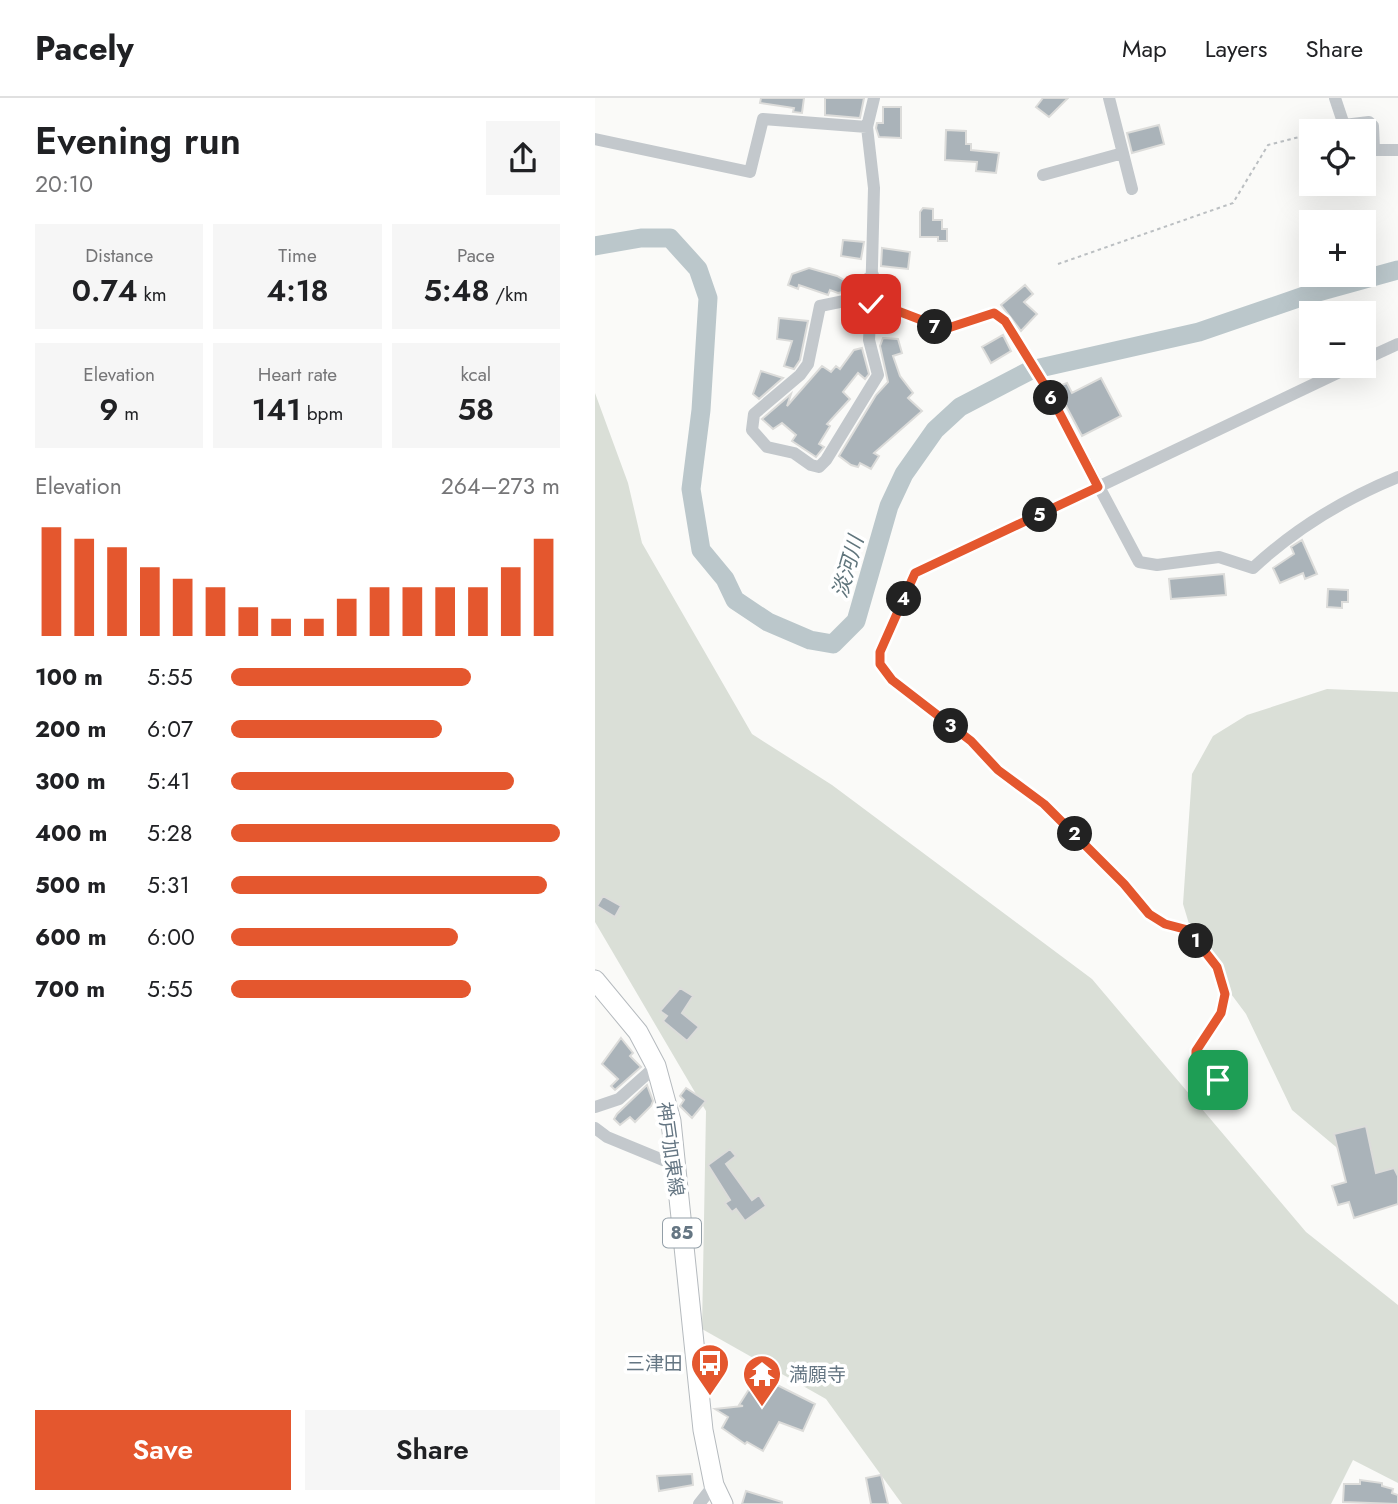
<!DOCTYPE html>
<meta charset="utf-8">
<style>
:root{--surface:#fff;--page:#f6f6f6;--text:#202124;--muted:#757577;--line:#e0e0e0;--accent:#e4572e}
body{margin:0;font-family:Jost,"Noto Sans JP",sans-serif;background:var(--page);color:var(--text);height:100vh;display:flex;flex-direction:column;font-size:26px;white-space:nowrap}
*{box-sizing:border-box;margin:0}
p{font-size:23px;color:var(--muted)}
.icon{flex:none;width:38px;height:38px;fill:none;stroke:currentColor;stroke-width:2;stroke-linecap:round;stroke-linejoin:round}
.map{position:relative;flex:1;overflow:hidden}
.side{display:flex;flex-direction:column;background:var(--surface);width:595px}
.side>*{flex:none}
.controls{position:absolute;left:704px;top:21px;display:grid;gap:14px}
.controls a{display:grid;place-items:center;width:77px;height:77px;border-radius:0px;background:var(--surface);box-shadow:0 7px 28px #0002;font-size:35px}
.pin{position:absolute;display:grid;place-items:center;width:60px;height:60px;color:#fff;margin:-30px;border-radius:14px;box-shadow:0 4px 10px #0006}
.km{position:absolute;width:35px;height:35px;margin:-18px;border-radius:50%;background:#222;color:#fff;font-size:19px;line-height:35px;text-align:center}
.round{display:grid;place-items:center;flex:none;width:74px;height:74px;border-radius:0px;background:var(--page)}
.summary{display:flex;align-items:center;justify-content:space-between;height:119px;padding:0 35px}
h1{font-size:38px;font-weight:600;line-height:52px}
.figures{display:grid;grid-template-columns:repeat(3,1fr);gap:10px;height:119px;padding:7px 35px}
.figures div{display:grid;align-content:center;border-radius:0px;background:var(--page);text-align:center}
.figures b{font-size:30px;font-weight:600}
.figures small{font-size:19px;font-weight:400}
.figures p{font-size:19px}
.chart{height:196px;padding:14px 35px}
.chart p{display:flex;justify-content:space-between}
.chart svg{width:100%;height:126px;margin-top:7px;stroke:var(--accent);stroke-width:6}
.action{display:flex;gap:14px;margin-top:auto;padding:14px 35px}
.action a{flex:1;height:80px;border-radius:0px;background:var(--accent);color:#fff;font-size:28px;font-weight:600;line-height:80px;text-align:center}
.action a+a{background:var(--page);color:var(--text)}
ul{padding:0 35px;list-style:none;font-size:23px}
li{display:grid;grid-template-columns:112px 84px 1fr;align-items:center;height:52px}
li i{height:18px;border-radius:9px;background:var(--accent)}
header{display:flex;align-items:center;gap:42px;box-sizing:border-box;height:98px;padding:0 35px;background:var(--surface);border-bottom:2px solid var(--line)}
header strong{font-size:33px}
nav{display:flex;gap:38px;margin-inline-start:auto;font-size:24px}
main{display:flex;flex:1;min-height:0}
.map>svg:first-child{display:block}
.green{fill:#dadfd7}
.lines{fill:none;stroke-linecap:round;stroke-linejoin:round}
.river{stroke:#bbc7cb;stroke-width:19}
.building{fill:#aab3b9;stroke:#dcdcda;stroke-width:2}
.primary-casing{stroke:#b5babe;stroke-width:21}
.path{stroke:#bbbfc2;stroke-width:2;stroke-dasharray:3.5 3.5;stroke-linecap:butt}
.street{stroke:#c3c8cc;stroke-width:12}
.primary{stroke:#fff;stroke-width:19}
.route-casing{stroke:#fff;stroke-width:14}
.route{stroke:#e4572e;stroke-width:9}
.labels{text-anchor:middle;stroke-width:7;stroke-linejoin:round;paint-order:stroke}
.shield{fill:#fff;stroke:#939fa8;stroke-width:2}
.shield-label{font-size:18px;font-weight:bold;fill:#657683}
.street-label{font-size:19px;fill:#657683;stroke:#fff}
.poi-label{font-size:19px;fill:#657683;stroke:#fff;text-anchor:end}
.water-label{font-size:21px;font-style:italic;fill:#60757c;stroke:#fff}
</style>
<header>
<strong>Pacely</strong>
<nav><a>Map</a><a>Layers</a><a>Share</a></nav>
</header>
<main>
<section class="side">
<div class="summary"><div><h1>Evening run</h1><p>20:10</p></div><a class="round"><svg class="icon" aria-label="share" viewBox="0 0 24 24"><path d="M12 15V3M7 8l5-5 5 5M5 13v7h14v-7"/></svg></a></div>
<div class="figures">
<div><p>Distance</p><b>0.74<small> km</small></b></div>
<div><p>Time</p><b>4:18</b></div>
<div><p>Pace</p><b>5:48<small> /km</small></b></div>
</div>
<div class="figures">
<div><p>Elevation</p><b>9<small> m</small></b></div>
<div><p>Heart rate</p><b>141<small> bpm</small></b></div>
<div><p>kcal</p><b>58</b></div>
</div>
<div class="chart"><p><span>Elevation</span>264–273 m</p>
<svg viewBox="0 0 160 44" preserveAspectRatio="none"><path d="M5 44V6M15 44V10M25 44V13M35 44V20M45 44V24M55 44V27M65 44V34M75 44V38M85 44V38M95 44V31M105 44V27M115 44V27M125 44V27M135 44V27M145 44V20M155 44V10"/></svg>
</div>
<ul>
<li><b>100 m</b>5:55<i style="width:73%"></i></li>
<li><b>200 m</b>6:07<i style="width:64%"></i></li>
<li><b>300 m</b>5:41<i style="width:86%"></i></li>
<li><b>400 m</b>5:28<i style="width:100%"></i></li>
<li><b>500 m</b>5:31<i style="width:96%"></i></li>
<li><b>600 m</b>6:00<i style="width:69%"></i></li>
<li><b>700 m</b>5:55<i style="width:73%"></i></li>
</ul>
<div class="action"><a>Save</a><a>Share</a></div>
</section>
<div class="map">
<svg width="803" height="1406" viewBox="0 0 803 1406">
<rect width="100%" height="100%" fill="#fafaf8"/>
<path class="green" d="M0,295L33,385L47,445L157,636L237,687L497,881L711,1134L803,1207V1385L758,1362L736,1406H307L231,1301L107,1231L111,1013L0,824Z
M732,591L803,594V1101L697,1012L651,916L601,849L588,806L597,676L618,638L652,617Z"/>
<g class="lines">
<path class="river" d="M0,148L46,140H75L103,171L113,200L106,312L96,391L106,452L130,481L140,502L173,524L215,542L238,546L261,523L294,408L309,376L340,332L365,309L436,272L604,234L712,197L803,172"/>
</g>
<path class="building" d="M166,0H209L207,15L198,14L199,10L165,5Z
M230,0H269L265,20L230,17Z
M448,0H473L454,19L441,9Z
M288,9H306V40L284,39L281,30L282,25H288Z
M564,27L569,46L537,55L532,35Z
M351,32L371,33V46H376V52L404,55L401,75L381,73L382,64L350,62Z
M328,110L338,111V122H347V131H352V143H343V139H325V114Z
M248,142L269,144L266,161L246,158Z
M287,150L315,154L313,171L286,168Z
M214,170L242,178L259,188L257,192L243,195L235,192L233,197L204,187L203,191L193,187L197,176Z
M430,187L438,196L429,204L442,216L426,233L406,207Z
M184,220L213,223L205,262L199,271L189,268L197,243L182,241Z
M408,237L416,253L396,265L387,249Z
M288,240L303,241L307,255L298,258L305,278L318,295L313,300L327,313L279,355L284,358L276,371L265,365L263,369L256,367L244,358L281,297L293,284L285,248Z
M267,250L274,276L270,281L263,275L248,294L255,301L232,326L235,328L224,346L229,349L221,359L197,343L201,337L187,325L178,331L167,321L196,296L192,308L227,268L236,274L241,268L245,271L259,252Z
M166,273L188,280L164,301L158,296Z
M506,280L526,318L487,338L461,289L472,285L477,295Z
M707,442L722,476L710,481L708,475L685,485L678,470L699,456L696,449Z
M629,476L631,497L576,501L574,481Z
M733,491L753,492V504H747V510L732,509Z
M8,798L26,808L20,819L2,808Z
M85,890L98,898L87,915L104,929L92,943L68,923L72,918L65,913Z
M26,940L38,955L35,958L46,969L20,992L16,988L23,981L7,966Z
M52,987L58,1003L56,1008L40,1024L35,1019L25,1027L19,1021L22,1016Z
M91,990L111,1003L97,1020L85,1008L89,1002L85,998Z
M771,1028L781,1075L799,1070L803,1078V1106L759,1120L754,1104L743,1107L737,1088L751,1084L739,1036Z
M135,1051L141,1058L131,1066L157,1102L164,1097L171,1108L150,1123L141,1111L137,1114L130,1105L135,1102L113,1067Z
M167,1271L182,1282L180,1286L220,1306L208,1333L184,1324L168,1353L152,1344L150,1346L127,1330L133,1319L120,1311L148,1308L144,1307Z
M97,1376L98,1387L64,1393L62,1378Z
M286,1377L293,1406H276L271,1380Z
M765,1382L787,1385V1388L798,1391L797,1395L803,1397V1406L748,1404L749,1386H765Z
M151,1393L187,1404V1406H147Z"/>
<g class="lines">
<defs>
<path id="primary" d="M0,882L43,934L61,968L76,1023L108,1332L119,1387L128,1406"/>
</defs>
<use href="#primary" class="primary-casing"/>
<path class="path" d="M726,33L737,30
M463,166L638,105L673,47L716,36
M491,395L320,475L284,559L297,582L376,643L403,672L449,706L529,786L554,816L570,826L593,832L622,869L630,896L626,915L602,953V964L623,982"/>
<path class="street" d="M279,0L272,29L279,90L276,206L287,207L350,231L399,215L410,223L452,291L544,464L562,467L624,459L658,470C701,430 749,401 803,379
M514,0L537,91
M740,0L749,27L774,24L778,28L779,52H803
M0,41L155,74L168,21L272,29
M448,77L528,55
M276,206L274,242L283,277L231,362L224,369L216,367L199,355L172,349L157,332L159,316L205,277L213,266L225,208L264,200L271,182L278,177
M768,262L803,246
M503,389L757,268
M0,1009L24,1001L61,968
M0,1030L12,1039L80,1067
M104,1406L119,1387"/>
<use href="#primary" class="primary"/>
</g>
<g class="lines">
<defs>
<path id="route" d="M276,206L287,207L350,231L399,215L410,223L452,291L503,389L320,475L285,554V566L297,582L376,643L403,672L449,706L529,786L554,816L570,826L593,832L622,869L630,896L626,915L601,953V964L623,982"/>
</defs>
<use href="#route" class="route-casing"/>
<use href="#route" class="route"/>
</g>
<defs>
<symbol id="bus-pin" viewBox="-11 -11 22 30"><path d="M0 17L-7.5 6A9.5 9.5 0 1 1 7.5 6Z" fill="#e4572e" stroke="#fff"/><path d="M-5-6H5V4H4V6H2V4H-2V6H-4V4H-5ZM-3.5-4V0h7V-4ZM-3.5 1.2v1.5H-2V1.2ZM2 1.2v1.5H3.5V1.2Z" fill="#fff"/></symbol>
<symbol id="temple-pin" viewBox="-11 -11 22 30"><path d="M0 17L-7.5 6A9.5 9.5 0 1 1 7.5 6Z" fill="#e4572e" stroke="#fff"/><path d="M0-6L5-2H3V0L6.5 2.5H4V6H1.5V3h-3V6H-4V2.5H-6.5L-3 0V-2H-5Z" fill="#fff"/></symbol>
</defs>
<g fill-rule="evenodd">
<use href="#bus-pin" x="93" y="1243" width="44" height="60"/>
<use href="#temple-pin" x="145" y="1254" width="44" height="60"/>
</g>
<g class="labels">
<rect class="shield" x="68" y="1120.5" width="38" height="29" rx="5"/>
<g class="shield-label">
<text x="87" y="1141">85</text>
</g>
<g class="street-label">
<text transform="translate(76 1051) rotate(82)" y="7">神戸加東線</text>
</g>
<g class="poi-label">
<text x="88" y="1272">三津田</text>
<text x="194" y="1283" text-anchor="start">満願寺</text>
</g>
<g class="water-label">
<text transform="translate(253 469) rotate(-74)" y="7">淡河川</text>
</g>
</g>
</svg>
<div class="controls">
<a><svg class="icon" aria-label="locate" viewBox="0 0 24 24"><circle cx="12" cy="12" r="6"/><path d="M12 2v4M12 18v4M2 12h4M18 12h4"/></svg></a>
<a>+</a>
<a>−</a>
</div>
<div class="pin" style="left:623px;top:982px;background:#1e9e55"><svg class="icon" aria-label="arrive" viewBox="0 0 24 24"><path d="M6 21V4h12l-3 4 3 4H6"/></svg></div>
<div class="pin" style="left:276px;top:206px;background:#d93025"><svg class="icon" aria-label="check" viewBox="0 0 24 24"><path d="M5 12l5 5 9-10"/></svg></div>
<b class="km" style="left:601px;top:843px">1</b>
<b class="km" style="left:480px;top:736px">2</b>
<b class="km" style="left:356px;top:628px">3</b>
<b class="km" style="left:309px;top:501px">4</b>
<b class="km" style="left:445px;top:417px">5</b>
<b class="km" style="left:456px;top:300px">6</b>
<b class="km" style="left:340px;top:229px">7</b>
</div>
</main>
